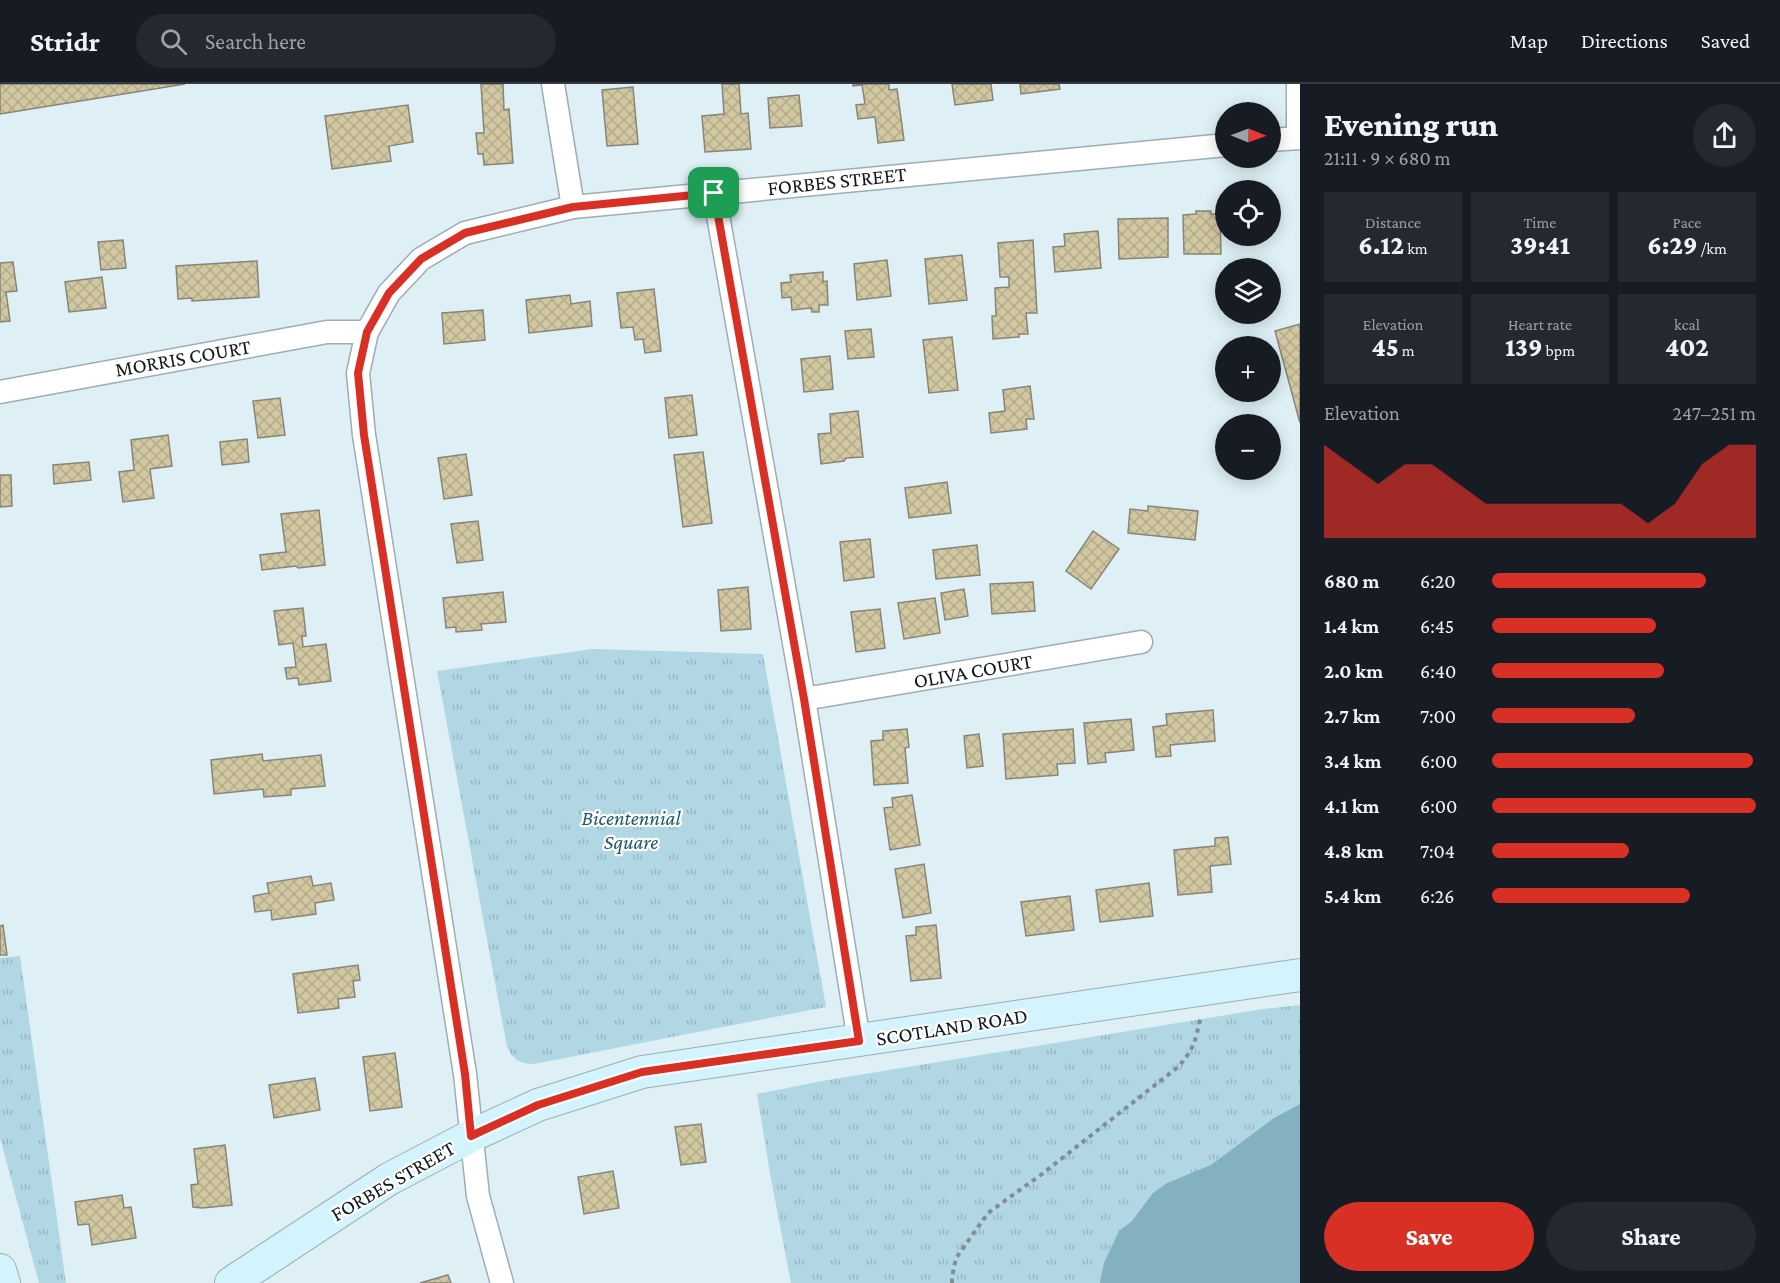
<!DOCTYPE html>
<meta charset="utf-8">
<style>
:root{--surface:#171b24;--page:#242831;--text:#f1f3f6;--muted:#9ea1a6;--line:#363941;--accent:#d93025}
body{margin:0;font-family:"Crimson Pro",serif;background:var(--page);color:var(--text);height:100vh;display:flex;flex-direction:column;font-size:22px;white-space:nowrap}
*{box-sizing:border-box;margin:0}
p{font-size:20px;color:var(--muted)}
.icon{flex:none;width:33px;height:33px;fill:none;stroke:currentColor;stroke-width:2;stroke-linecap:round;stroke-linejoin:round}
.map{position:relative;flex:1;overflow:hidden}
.panel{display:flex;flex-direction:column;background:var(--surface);width:480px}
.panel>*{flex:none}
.needle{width:39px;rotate:91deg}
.controls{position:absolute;left:1215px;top:18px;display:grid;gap:12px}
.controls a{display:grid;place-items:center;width:66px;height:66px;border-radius:50%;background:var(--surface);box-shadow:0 3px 15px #0003;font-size:30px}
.pin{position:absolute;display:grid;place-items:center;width:51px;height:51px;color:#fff;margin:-26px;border-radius:12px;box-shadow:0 3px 9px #0006}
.round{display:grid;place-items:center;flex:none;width:63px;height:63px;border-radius:32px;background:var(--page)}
.overview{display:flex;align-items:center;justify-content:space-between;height:102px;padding:0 24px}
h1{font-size:33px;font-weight:800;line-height:45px}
.metrics{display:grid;grid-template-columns:repeat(3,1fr);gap:9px;height:102px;padding:6px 24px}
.metrics div{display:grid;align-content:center;border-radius:0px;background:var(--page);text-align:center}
.metrics b{font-size:26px;font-weight:800}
.metrics small{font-size:16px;font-weight:400}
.metrics p{font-size:16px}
.chart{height:168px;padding:12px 24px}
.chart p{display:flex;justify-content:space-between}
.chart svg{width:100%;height:108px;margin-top:6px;fill:var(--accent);opacity:.7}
.action{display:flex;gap:12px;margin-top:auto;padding:12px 24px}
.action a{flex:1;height:69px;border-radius:36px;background:var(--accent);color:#fff;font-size:24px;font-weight:800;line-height:69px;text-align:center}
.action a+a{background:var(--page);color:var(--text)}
ul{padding:0 24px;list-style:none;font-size:20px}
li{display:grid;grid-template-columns:96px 72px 1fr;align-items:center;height:45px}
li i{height:15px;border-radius:8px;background:var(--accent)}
header{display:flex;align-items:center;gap:36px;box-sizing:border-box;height:84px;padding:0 30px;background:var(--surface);border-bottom:2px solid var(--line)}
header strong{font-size:28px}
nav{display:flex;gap:33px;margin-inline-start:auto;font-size:21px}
.search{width:420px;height:54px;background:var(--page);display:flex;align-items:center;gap:15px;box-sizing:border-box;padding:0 21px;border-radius:33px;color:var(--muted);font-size:22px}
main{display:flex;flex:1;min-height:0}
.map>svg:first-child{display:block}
.park{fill:url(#park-tufts)}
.water{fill:#83b1c0}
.building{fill:url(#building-cross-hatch);stroke:#888578;stroke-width:1.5}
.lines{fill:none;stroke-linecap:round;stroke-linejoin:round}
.street-casing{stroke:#9dadb3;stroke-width:25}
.secondary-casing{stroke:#9dadb3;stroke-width:34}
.path{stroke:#818d91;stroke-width:4;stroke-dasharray:4.5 4.5;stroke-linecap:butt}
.street{stroke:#fff;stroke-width:22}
.secondary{stroke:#d4f4fd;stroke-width:32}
.route-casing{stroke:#fff;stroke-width:12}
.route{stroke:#d93025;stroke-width:8}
.labels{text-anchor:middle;stroke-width:4.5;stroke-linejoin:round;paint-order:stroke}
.street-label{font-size:21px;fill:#13191b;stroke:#fff}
.park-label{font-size:21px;font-style:italic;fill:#1f5b6c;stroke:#fff}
</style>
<header>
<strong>Stridr</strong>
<div class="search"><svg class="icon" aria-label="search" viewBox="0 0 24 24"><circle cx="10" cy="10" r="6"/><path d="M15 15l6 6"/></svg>Search here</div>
<nav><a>Map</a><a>Directions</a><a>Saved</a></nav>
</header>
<main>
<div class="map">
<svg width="1300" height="1199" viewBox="0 0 1300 1199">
<defs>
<pattern id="park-tufts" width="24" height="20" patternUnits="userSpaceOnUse" patternTransform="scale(1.5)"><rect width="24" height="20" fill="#b1d7e4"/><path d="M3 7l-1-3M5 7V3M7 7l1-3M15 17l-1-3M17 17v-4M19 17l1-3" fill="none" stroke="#97b8c3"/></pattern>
<pattern id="building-cross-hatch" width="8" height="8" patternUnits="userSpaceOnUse" patternTransform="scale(1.5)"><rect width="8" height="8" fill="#d1c8a1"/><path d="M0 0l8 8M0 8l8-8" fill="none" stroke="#b3ab8a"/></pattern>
</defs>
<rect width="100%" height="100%" fill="#def0f6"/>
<path class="park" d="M592,565L763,570L826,923L534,980C519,980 513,975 507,963L437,587Z
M20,872L66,1199H39L0,1054V874Z
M1300,921V1199H791L771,1095L757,1010L822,997L1263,925Z"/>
<path class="water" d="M1300,1020V1199H1100L1104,1179L1119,1147L1132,1137L1153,1109L1167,1099L1211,1081L1274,1034Z"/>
<path class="building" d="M0,0H185L0,30Z
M481,0H503L504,26L509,25L513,79L484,81L483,70H478L476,49H484Z
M722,0H739L741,30L748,29L751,65L705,68L702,32L724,30Z
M853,0H889V6L897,5L904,56L878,59L875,33L858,35L856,21L865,20L862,1L853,2Z
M952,0H991L993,16L955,21Z
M1020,0H1059L1060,5L1021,10Z
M633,3L638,60L607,62L602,6Z
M799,11L802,42L770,44L768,14Z
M408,21L413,58L389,62L391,77L332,85L325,32Z
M1196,127H1211V130H1220L1221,170H1184L1183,131L1196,130Z
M1168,134V173L1119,175L1118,135Z
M1098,147L1101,184L1055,188L1053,163L1065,162L1064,150Z
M123,156L126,184L101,186L98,158Z
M1033,156L1037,229H1026L1028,250H1019V253L993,255L992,232H996L995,204L1009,203V193H1000L998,159Z
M962,171L967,216L929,220L925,175Z
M887,176L891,212L857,216L854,180Z
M257,177L259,213L192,217V214L178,215L176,182Z
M13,178L17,207L6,208L10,237L0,238V179Z
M823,188V198L827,197L828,221H819V228H812L811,224L792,226L791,213L782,214L781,199L791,198L790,191Z
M102,193L106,224L69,228L65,198Z
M654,205L661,267L645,269L643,255L635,256L633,243L621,244L617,209Z
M570,211L571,220L590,217L592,242L529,249L526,216Z
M483,226L485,256L444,260L442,229Z
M1300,240V339L1275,247Z
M871,245L874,273L848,275L845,247Z
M952,253L958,306L929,309L923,256Z
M830,272L833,305L804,308L801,275Z
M1030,302L1034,335H1026L1027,345L991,349L989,329L1005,327L1003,306Z
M692,311L697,351L669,354L665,314Z
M280,314L285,351L258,354L253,317Z
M858,327L863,373L846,374L844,377L821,380L818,350L831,349L830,330Z
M168,351L172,382L150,385L154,414L123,418L119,388L134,386L131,356Z
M247,355L249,378L222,381L220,358Z
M703,368L712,439L683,443L674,371Z
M466,370L472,411L444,415L438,374Z
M89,378L91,396L54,400L53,381Z
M0,391H11L12,422L0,423Z
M947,398L951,429L909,434L905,404Z
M1148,422L1198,427L1195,456L1128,449L1130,425L1148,427Z
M319,426L325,481L298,484L296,482L262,486L260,471L286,468L281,430Z
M478,437L483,476L457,479L451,440Z
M1093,447L1119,465L1091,505L1066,487Z
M870,455L874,493L844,497L840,458Z
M977,461L980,491L936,495L933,466Z
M1033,498L1035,527L992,530L990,500Z
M748,503L751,545L721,547L718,506Z
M964,505L968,532L945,536L941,509Z
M503,508L506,538L481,540L482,546L456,548V543L446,544L443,514Z
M935,514L940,549L904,555L898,519Z
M303,524L306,552H302L303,563L326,560L331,597L299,601L298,594L287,595L285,584L296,583L293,559L279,561L274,527Z
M880,525L885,564L856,568L851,528Z
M1213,626L1215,657L1170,661L1171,672L1156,673L1153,643L1167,641L1166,630Z
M1131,635L1134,666L1105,669L1106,678L1088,680L1084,639Z
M907,645L909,663L905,664L908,699L874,701L871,657L883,656V647Z
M1073,645L1075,679L1057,680L1058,691L1006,695L1003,650Z
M979,650L983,682L967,684L964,652Z
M262,670L263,677L321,671L325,702L291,705V711L264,713L263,705L214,710L211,676Z
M912,711L920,761L890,766L884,724L893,723L892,714Z
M1228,753L1231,780L1210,782L1212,808L1178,811L1174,766L1215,762V754Z
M924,780L931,829L903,834L895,785Z
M311,792L313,802L331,799L334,816L315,819L316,830L272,836L271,826L255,828L253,812L269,809L267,799Z
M1149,799L1153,832L1100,838L1096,806Z
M1070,812L1074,846L1026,852L1021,818Z
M3,841L7,871H0V842Z
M936,841L941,894L911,897L906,852L916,851V843Z
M358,881L360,896L353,897L355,913L338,915L339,924L298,929L293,890Z
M395,969L402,1023L370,1027L363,973Z
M315,994L320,1026L274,1034L269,1001Z
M701,1040L706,1078L681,1081L675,1043Z
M225,1061L232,1121L202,1124L193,1123L191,1101L198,1100L194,1065Z
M613,1087L619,1124L584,1130L578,1093Z
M122,1111L124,1124L131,1123L136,1154L92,1161L89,1140L78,1141L75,1118Z
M448,1191L451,1199H420Z"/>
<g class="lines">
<defs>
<path id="street" d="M553,0L573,123
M1298,0V54
M1270,56L1300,54
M714,109L804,615L859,957
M0,308L327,248H367
M804,615L1141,558
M502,1199L478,1112L465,990L364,351L358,289L367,248L389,209L421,175L465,149L573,123L1226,61"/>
<path id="secondary" d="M0,1186L4,1199
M231,1199L389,1095L471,1052L538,1021L642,988L1300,891"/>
</defs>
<use href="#street" class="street-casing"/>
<use href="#secondary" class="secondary-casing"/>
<path class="path" d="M952,1199V1193L956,1174L988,1129L1042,1090L1178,983C1195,964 1195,957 1201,932"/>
<use href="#street" class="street"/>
<use href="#secondary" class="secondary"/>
</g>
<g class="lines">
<defs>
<path id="route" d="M714,109L804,615L859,957L642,988L538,1021L471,1052L465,990L364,351L358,289L367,248L389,209L421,175L465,149L573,123Z"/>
</defs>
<use href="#route" class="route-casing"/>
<use href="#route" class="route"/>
</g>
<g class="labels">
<g class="street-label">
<text transform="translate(837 97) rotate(-6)" y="7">FORBES STREET</text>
<text transform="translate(183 274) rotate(-10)" y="7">MORRIS COURT</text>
<text transform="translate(973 587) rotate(-10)" y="7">OLIVA COURT</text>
<text transform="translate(952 943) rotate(-9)" y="7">SCOTLAND ROAD</text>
<text transform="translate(393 1097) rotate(-30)" y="7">FORBES STREET</text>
</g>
<g class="park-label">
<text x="631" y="741">Bicentennial<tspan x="631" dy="24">Square</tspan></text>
</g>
</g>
</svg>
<div class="controls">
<a><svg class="needle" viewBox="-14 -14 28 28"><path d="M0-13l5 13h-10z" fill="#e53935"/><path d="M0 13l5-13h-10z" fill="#9ea1a6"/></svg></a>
<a><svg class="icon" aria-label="locate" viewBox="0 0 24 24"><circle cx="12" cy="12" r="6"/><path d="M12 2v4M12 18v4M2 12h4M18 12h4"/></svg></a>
<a><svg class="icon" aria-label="layers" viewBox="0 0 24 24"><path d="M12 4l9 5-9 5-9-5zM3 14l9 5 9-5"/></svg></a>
<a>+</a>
<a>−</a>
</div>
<div class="pin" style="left:714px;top:109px;background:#1e9e55"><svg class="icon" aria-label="arrive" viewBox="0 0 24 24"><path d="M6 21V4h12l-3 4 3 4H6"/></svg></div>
</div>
<section class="panel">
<div class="overview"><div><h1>Evening run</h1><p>21:11 · 9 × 680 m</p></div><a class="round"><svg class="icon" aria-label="share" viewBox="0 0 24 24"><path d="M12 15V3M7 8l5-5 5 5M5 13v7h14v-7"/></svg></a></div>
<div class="metrics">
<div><p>Distance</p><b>6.12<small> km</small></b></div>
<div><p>Time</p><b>39:41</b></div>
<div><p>Pace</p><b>6:29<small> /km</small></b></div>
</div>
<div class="metrics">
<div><p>Elevation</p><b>45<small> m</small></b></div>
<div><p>Heart rate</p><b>139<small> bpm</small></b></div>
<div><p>kcal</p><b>402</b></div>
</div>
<div class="chart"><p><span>Elevation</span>247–251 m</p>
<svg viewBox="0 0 160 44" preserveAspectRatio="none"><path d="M0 44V6L10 14L20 22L30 14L40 14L50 22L60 30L70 30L80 30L90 30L100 30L110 30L120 38L130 30L140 14L150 6L160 6V44z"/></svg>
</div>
<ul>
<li><b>680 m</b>6:20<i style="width:81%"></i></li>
<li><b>1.4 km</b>6:45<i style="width:62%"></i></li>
<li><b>2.0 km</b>6:40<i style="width:65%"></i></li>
<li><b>2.7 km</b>7:00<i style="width:54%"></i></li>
<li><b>3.4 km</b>6:00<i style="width:99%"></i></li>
<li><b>4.1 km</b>6:00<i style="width:100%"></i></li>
<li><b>4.8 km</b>7:04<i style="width:52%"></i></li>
<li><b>5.4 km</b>6:26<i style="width:75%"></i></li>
</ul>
<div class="action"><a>Save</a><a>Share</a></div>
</section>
</main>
